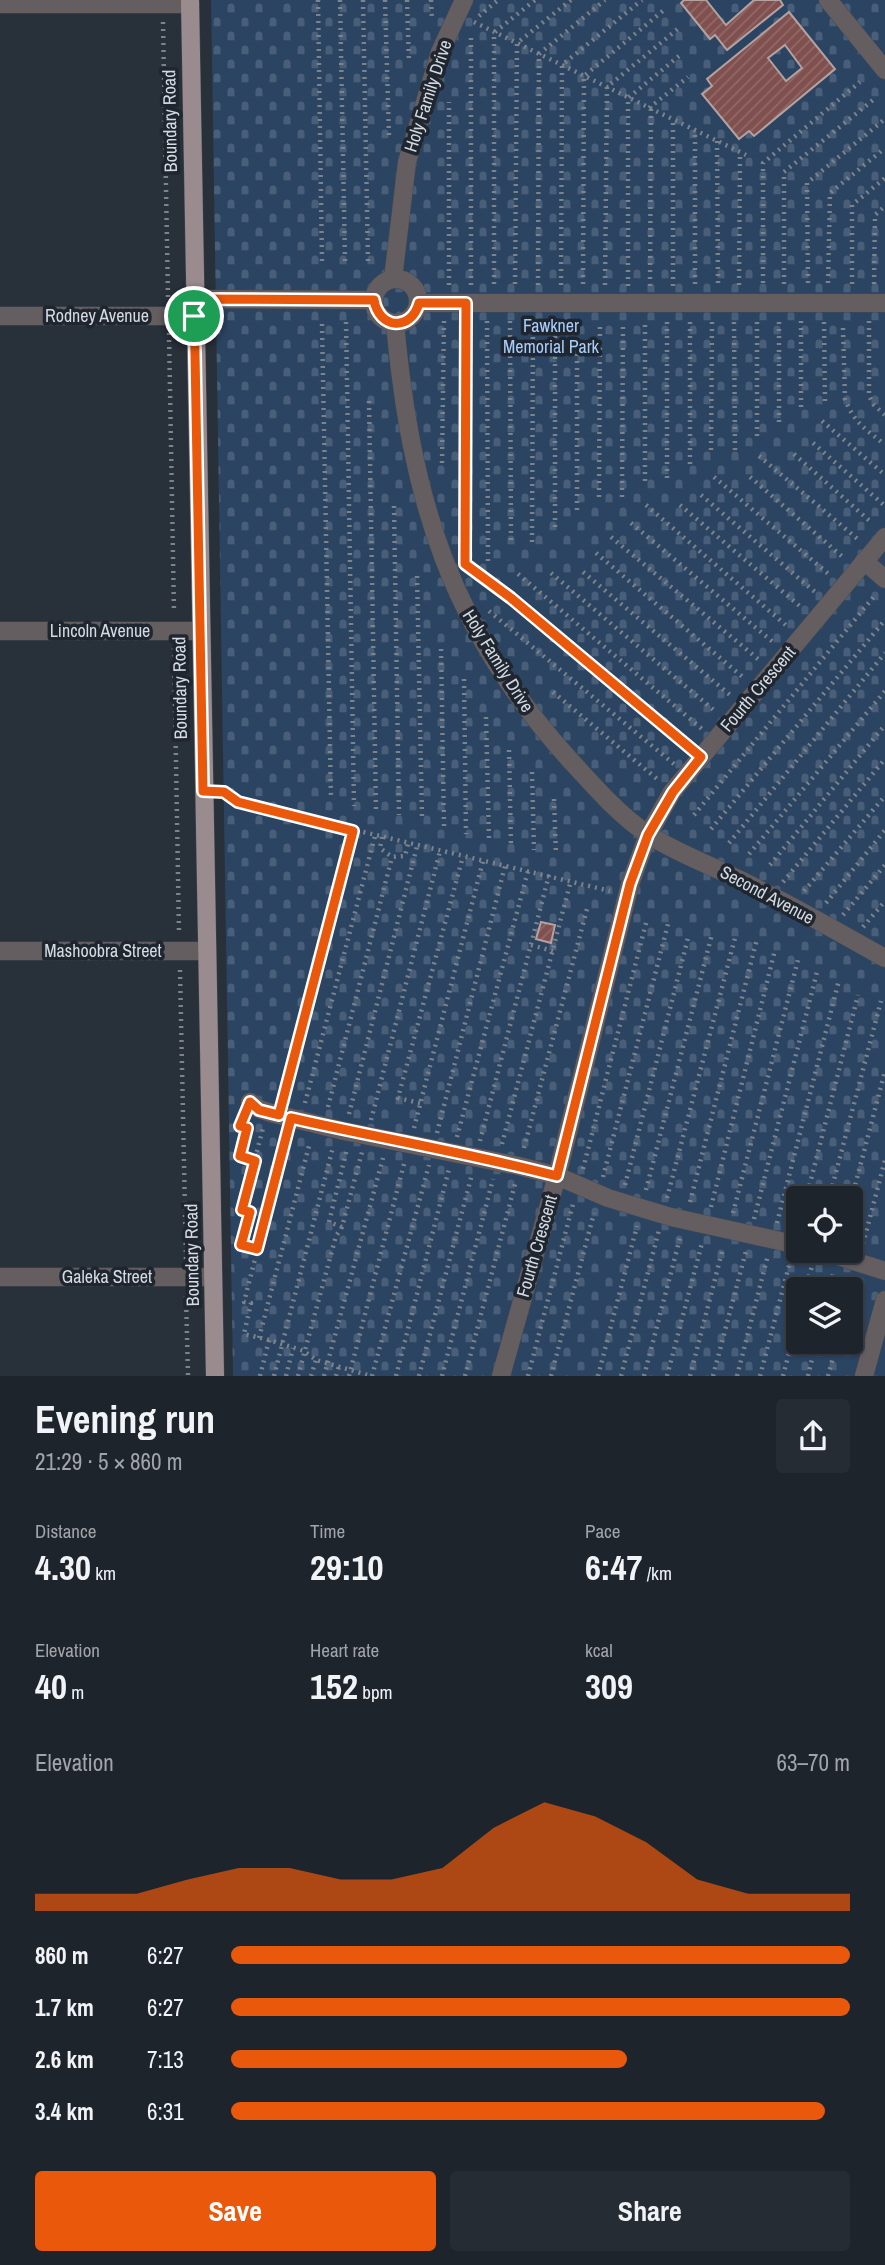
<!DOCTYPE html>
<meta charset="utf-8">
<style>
:root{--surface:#1e242c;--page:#262c34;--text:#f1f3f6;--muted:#a1a4a9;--line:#3c4148;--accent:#ea580c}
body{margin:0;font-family:"Archivo Narrow",sans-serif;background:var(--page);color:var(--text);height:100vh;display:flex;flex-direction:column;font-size:26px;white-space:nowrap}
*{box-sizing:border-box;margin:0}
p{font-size:23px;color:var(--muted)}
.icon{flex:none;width:38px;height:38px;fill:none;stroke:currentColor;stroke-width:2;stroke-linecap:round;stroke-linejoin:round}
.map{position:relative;height:1376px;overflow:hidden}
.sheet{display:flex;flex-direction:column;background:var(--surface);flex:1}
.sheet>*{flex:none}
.fabs{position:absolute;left:786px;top:1186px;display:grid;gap:14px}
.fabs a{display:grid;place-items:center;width:77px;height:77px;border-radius:7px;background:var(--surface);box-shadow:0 2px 5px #0004,0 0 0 2px var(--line);font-size:35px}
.pin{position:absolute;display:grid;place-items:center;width:60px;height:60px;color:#fff;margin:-30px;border:4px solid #fff;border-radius:50%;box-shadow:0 2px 7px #0007}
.round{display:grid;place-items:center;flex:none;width:74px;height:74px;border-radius:7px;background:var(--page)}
.headline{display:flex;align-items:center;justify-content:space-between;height:119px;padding:0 35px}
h1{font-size:38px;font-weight:800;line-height:52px}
.metrics{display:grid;grid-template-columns:repeat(3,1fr);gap:10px;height:119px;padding:7px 35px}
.metrics div{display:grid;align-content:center}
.metrics b{font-size:35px;font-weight:800}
.metrics small{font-size:19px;font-weight:400}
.metrics p{font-size:19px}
.chart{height:196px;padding:14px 35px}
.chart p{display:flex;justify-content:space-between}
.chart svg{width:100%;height:126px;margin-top:7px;fill:var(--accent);opacity:.7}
.primary-button{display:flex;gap:14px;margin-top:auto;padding:14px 35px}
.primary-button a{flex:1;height:80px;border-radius:7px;background:var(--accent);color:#fff;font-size:28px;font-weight:800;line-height:80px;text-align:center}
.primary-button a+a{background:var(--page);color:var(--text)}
ul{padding:0 35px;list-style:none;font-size:23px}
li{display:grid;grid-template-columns:112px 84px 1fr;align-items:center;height:52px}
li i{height:18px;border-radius:9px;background:var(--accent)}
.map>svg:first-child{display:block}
.cemetery{fill:url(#cemetery-stones);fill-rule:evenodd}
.building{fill:url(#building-hatch);stroke:#b3a2a1;stroke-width:2;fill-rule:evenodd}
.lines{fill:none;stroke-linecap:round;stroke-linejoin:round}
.minor-casing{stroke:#444b55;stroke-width:19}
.major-casing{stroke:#444b55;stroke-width:19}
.path{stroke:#7c838b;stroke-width:4.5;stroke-dasharray:2 5;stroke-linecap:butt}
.minor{stroke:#655e60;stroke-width:18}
.major{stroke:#9a8c8e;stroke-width:18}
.route-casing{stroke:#fff;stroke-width:14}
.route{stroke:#ea580c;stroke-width:9}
.labels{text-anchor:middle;stroke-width:7;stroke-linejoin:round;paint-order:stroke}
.street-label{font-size:18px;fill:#d5dae1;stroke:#1f2630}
.park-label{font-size:18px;fill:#a9cefc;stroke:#1f2630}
</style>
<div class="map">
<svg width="885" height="1376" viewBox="0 0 885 1376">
<defs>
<pattern id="cemetery-stones" width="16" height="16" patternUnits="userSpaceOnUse" patternTransform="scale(1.75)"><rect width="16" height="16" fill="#2b4462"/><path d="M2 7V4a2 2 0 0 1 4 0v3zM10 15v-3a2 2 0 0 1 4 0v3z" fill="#495e78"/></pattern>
<pattern id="building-hatch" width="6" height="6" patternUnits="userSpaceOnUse" patternTransform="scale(1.75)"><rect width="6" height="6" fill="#80504f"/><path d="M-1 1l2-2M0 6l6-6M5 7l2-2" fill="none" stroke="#916968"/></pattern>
</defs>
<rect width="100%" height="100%" fill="#28303a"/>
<path class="cemetery" d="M211,0H885V1376H233ZM798,1199H850V1251H798ZM798,1290H850V1342H798Z"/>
<path class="building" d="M684,0H706L726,25L754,0H780L783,5L727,50L715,35L710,39L681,3Z
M789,12L835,69L754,136L749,131L739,139L702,94L712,86L707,79ZM785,45L802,68L786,81L768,58Z
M541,922L555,925L551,943L536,939Z"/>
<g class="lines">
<defs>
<path id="minor" d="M828,0L885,70
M0,4H190
M393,279L407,162L440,52L464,0
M374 301a22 22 0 1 1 44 0a22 22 0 1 1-44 0Z
M194,299L374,300
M419,303H885
M0,316H194
M395,323C411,499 450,628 570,760C594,786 617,813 646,833C672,851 708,864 736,878C787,902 836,931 885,958
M864,561L885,579
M0,631H200
M0,951H206
M250,1102L259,1109L271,1113L344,1131L519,1166L557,1176L608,1198L671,1217L798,1245
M822,1251L885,1271
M0,1277H213
M501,1376L557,1176L630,884L648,835L672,792L885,537
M864,1376L885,1300"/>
<path id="major" d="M190,0L215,1376"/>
</defs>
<use href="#minor" class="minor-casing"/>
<use href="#major" class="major-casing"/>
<path class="path" d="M318,0L322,262
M340,0L345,261
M363,0L368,261
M385,0L389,136
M407,0L409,63
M431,0L432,20
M479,16L498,0
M163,22L168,297
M474,22L746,155
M495,32L535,0
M649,108L688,77
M717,141L718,285
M763,283V163L860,82
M808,283L807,183L885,119
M828,283L830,193L885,148
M494,284V32
M515,284L517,43L571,0
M583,284L584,76L664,10
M695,284V130
M784,284V172L873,100
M852,284V205L885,178
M874,284L875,215L885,206
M449,285V102
M471,285V37
M538,285L539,54L605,0
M561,285L562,65L642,0
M605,285L607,87L679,28
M739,285L740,152
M628,286V98L679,56
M650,286L651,108
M673,286V120
M487,321L488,562
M510,321L511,540
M801,321V408
M869,321V396L874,405L885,415
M346,322L354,806
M555,322V532
M690,322V465
M734,322L735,451
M757,322V437
M779,322V426
M824,322L825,402
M322,324L331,799
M843,328L845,399C854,423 866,429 885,445
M169,333L174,612
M369,401L376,812
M822,421L885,475
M813,443L885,506
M711,450L712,322
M794,454L872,523
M759,456L860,541
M442,463L444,320
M714,477L831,576
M750,477L845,559
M667,478V322
M645,481V321
M701,495L815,592
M599,497L600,322
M622,497L623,322
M646,505L788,627
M680,505L802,608
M394,506L399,815
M577,510V322
M631,523L773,642
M611,537L758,659
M532,542L533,322
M596,553L745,679
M464,554L466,322
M469,569L511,598L688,746
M583,572L730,695
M551,573L716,712
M518,574L702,729
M417,576L422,817
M489,611L674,764
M174,648L179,933
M441,649L444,826
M464,679L466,834
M553,692L657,779
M486,717L489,840
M509,750L511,847
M532,772L534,850
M223,792L238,802L610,891
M554,799L556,855
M694,815L876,594
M711,829L885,620
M382,837L380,848L392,857L405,856L408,844
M729,843L885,653
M749,854L885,691
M770,865L885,725
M783,882L885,759
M804,891L885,796
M826,903L885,830
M843,915L885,865
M863,927L885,901
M531,945L553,951
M180,970L186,1259
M284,1097L353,830
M305,1103L375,836
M420,1103L398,1098L463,856
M328,1107L392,857
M349,1114L417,846
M242,1120L240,1126L247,1128L240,1156L255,1161
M371,1120L440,851
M414,1128L483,861
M437,1133L505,866
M457,1137L528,871
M480,1141L549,875
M502,1144L571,880
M524,1148L588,905
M583,1169L647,919
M603,1177L669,920
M625,1185L688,938
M646,1190L712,934
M667,1198L735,938
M806,1199L858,995
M829,1199L881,1001
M690,1202L757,939
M850,1205L885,1071
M711,1207L775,950
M733,1213L799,956
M754,1219L817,972
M777,1223L839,980
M342,1227L329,1222L347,1149
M863,1244L885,1160
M257,1249L241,1245L250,1212L242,1210L263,1128
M805,1290L812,1266
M829,1290L833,1274
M850,1292L854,1280
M186,1296L188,1376
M259,1338L310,1142
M269,1340L244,1334L251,1303L244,1302L287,1135
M260,1376L269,1340L304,1351L316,1360L371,1376
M274,1376L333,1147
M286,1376L293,1348
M298,1376L336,1236L342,1227L362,1152
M311,1376L316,1360
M324,1376L383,1158
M336,1376L339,1366
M349,1376L405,1160
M372,1376L429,1165
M396,1376L449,1169
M419,1376L472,1174
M442,1376L493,1179
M465,1376L515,1184
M528,1376L573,1204
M551,1376L594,1213
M598,1376L637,1226
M621,1376L659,1230
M644,1376L680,1238
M667,1376L702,1243
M690,1376L723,1248
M713,1376L746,1251
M737,1376L768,1255
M760,1376L790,1262
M783,1376L798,1318
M808,1376L816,1342
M828,1376L837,1342"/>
<use href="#minor" class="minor"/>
<use href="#major" class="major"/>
</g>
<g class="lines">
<defs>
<path id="route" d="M194,299L374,300C379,329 411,332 419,303H466L465,564L511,598L701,757L673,792L648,835L630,884L557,1176C469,1153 379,1138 291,1118L257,1249L241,1245L250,1212L242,1210L255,1161L240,1156L247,1128L240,1126L250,1102L259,1110L279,1115L353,831L238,802L224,792L203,791Z"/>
</defs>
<use href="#route" class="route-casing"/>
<use href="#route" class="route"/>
</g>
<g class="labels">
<g class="street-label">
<text transform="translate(428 96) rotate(-72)" y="6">Holy Family Drive</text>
<text transform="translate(170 121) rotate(-91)" y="6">Boundary Road</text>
<text x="97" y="322">Rodney Avenue</text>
<text x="100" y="637">Lincoln Avenue</text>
<text transform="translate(498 661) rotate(58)" y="6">Holy Family Drive</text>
<text transform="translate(180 688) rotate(-91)" y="6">Boundary Road</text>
<text transform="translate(758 689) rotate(-50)" y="6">Fourth Crescent</text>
<text transform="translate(767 895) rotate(28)" y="6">Second Avenue</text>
<text x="103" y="957">Mashoobra Street</text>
<text transform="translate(537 1246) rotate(-74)" y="6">Fourth Crescent</text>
<text transform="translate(192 1255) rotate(-91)" y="6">Boundary Road</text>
<text x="107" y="1283">Galeka Street</text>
</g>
<g class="park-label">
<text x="551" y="332">Fawkner<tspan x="551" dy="21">Memorial Park</tspan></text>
</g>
</g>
</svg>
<div class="fabs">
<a><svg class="icon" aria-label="locate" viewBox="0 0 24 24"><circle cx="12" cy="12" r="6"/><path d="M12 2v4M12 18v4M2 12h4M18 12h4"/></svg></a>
<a><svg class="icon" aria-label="layers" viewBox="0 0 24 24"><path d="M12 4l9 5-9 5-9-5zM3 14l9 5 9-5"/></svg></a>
</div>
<div class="pin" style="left:194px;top:316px;background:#1e9e55"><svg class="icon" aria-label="arrive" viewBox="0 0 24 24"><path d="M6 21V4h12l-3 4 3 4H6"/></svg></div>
</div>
<section class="sheet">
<div class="headline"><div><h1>Evening run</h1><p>21:29 · 5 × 860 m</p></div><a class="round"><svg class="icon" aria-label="share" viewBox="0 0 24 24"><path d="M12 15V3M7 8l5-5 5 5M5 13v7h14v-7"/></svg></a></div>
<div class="metrics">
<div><p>Distance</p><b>4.30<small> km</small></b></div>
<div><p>Time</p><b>29:10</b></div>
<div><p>Pace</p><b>6:47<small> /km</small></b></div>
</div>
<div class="metrics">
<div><p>Elevation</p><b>40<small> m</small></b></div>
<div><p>Heart rate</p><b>152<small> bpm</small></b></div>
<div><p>kcal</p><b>309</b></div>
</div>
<div class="chart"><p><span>Elevation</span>63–70 m</p>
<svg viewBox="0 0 160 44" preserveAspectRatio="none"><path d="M0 44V38L10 38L20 38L30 33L40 29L50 29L60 33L70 33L80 29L90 15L100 6L110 11L120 20L130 33L140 38L150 38L160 38V44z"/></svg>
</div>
<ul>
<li><b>860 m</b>6:27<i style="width:100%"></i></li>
<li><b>1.7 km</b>6:27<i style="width:100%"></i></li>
<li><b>2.6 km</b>7:13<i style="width:64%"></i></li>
<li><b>3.4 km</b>6:31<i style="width:96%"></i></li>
</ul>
<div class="primary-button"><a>Save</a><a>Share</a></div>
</section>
